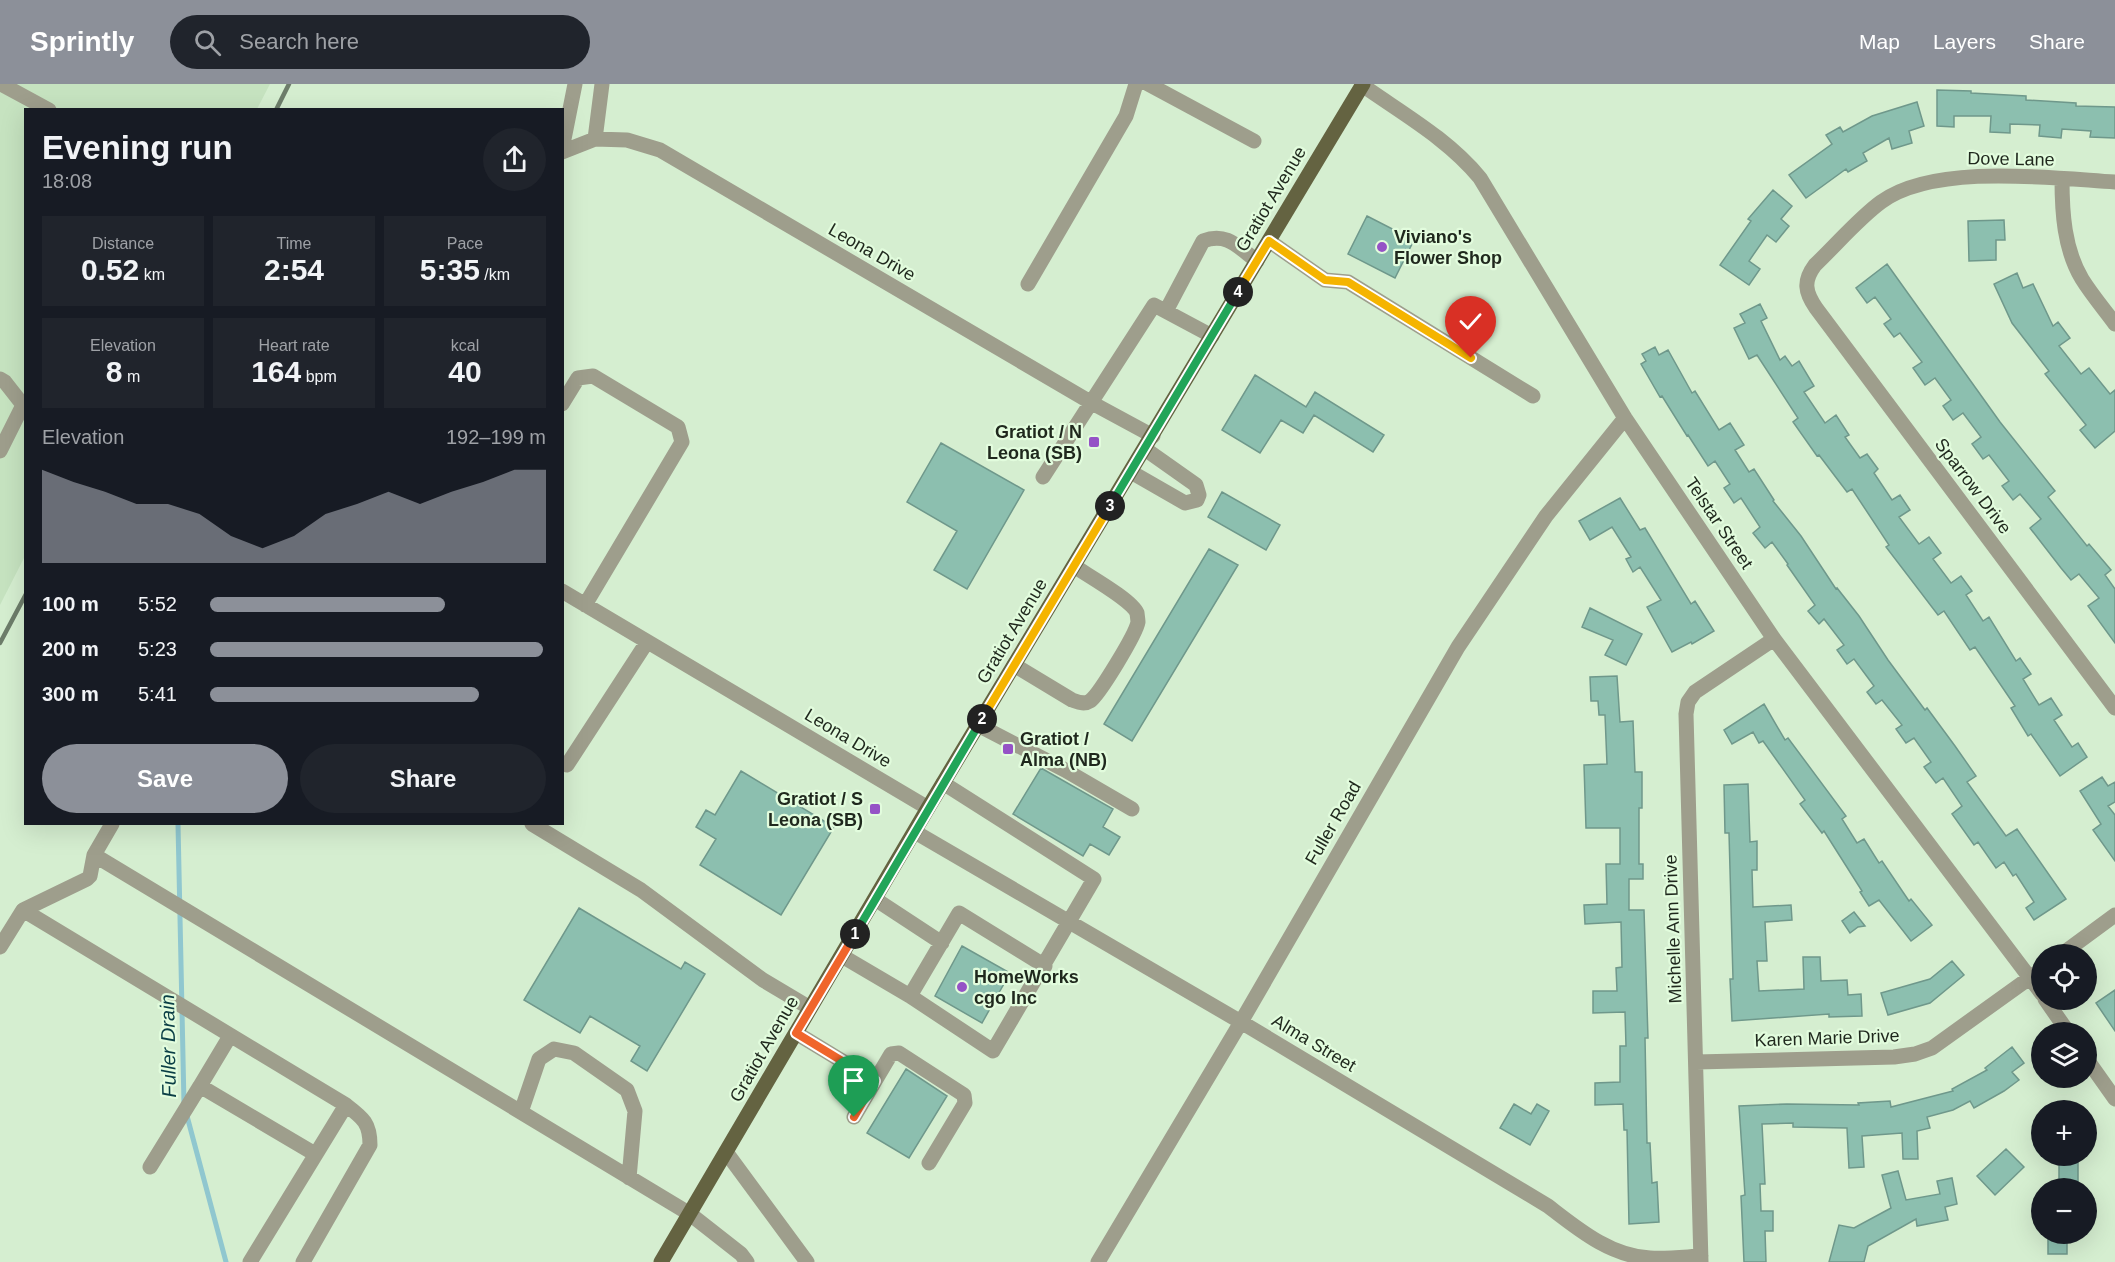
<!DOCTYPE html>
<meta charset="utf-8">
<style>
:root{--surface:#171b24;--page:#20242c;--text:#f1f3f6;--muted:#9ea1a6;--accent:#8c9099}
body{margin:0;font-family:Arial,sans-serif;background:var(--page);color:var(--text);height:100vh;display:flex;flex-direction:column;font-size:22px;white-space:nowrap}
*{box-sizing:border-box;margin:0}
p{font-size:20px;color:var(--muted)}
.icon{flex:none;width:33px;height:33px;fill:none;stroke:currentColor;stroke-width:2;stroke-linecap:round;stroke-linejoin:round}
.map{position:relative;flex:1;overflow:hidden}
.side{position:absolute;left:24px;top:24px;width:540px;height:717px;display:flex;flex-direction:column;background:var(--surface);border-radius:0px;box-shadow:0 6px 24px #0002}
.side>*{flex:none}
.controls{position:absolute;left:2031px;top:860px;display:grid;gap:12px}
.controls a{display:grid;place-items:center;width:66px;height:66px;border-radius:50%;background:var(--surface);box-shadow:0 6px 24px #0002;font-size:30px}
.pin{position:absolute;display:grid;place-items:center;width:51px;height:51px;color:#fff;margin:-62px -26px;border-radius:50% 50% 50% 0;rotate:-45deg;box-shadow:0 0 6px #0007}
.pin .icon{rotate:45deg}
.km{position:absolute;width:30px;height:30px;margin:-15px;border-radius:50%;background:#222;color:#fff;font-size:16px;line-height:30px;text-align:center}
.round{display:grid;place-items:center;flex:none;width:63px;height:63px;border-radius:32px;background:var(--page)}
.head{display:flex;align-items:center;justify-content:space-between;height:102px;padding:0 18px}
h1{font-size:33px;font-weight:700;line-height:45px}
.figures{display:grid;grid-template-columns:repeat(3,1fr);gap:9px;height:102px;padding:6px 18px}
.figures div{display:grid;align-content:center;border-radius:0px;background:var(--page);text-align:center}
.figures b{font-size:30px;font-weight:700}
.figures small{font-size:16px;font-weight:400}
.figures p{font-size:16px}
.chart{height:168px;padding:12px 18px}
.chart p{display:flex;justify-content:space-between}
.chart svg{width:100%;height:108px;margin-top:6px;fill:var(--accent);opacity:.7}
.primary-button{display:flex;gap:12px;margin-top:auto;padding:12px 18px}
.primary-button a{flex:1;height:69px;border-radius:36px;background:var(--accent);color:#fff;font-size:24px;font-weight:700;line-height:69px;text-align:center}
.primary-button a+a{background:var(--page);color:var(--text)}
ul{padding:0 18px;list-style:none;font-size:20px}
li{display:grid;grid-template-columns:96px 72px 1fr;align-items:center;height:45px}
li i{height:15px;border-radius:8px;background:var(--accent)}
header{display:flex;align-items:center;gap:36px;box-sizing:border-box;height:84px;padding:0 30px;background:var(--accent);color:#fff}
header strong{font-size:28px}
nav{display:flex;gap:33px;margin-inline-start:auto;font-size:21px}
.search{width:420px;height:54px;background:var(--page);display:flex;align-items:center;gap:15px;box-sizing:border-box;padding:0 21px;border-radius:33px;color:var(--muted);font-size:22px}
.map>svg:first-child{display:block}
.built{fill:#c6e3c0}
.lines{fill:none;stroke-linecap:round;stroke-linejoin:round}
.stream{stroke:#90c7cf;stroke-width:5}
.building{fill:#8cbfaf;stroke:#6f988b;stroke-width:1.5}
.minor{stroke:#9e9e8c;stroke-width:15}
.major{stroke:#646341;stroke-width:15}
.rail{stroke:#6d7d6a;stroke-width:4.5}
.split-1-casing{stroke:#fff;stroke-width:12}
.split-2-casing{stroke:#fff;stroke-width:12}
.split-3-casing{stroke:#fff;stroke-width:12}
.split-4-casing{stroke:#fff;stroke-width:12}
.split-5-casing{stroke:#fff;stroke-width:12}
.split-1{stroke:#f0652b;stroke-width:8}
.split-2{stroke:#22a559;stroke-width:8}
.split-3{stroke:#f5b400;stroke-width:8}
.split-4{stroke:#22a559;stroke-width:8}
.split-5{stroke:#f5b400;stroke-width:8}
.poi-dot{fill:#9552c6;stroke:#e2fcdd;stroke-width:2}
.labels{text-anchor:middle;stroke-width:4.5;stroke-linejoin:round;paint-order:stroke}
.street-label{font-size:18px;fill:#1f281d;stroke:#e2fcdd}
.poi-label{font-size:18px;font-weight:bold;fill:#1f281d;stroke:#e2fcdd;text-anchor:start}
.water-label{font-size:20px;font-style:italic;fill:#0a3e45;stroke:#e2fcdd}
</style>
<header>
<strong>Sprintly</strong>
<div class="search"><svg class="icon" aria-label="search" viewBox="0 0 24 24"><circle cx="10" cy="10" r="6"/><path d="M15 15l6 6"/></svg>Search here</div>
<nav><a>Map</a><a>Layers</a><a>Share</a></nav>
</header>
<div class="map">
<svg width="2115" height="1178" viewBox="0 0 2115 1178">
<rect width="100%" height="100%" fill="#d5eed0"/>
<path class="built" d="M0,0H270L257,25L26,26L25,472L0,521Z"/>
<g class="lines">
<path class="stream" d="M178,740L184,1020
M187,1032L226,1178"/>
</g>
<path class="building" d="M1937,6L1971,7V9L2026,12V16L2076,19V22L2115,23V54L2090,53L2091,47L2062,45L2061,54L2039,52L2040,41L2010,40V49L1990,48L1991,32H1954V43L1937,42Z
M1917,18L1924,42L1909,47L1912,59L1892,65L1889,54L1863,69L1867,77L1848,88L1846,85L1806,114L1789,91L1832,60L1826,51L1840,43L1843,48L1872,32Z
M1773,106L1792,122L1781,135L1789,142L1776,158L1767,151L1749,177L1760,185L1749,201L1720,181L1751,137L1748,135Z
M1367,132L1414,156L1395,194L1348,170Z
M2004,136L2005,156H1996V176L1969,177L1968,137Z
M1887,180L2000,338L2055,407L2048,413L2087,462L2089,460L2111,486L2105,491L2115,505V559L2088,522L2099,514L2079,490L2071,496L2061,484L2030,444L2041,435L2020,410L2013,416L2002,402L2009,397L1989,371L1983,375L1972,360L1981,353L1963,329L1953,336L1943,322L1951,316L1935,294L1925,301L1913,284L1922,278L1900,249L1894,253L1884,240L1891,235L1875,213L1867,219L1856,204Z
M2017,189L2023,204L2033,200L2053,242L2058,238L2070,254L2059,262L2081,290L2089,284L2110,310L2115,306V347L2095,364L2080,346L2086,341L2045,290L2049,287L2012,239L1994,200Z
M1760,220L1767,234L1761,237L1780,276L1785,272L1792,282L1799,277L1814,302L1804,308L1825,339L1836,331L1849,351L1845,353L1860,374L1867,370L1878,385L1874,389L1892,416L1900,411L1910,426L1899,433L1919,460L1929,453L1941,469L1933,475L1951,499L1961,492L1972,507L1966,511L1983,537L1989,533L2016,577L2020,574L2031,590L2023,595L2039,621L2051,614L2062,631L2054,636L2072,663L2078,659L2087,673L2060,692L2031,650L2028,652L2011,624L2015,622L1975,563L1970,566L1944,527L1938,531L1886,463L1889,461L1852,405L1847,408L1819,371L1817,372L1793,338L1798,334L1757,271L1749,275L1734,244L1745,239L1740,230Z
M1655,263L1659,271L1668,266L1692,309L1695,307L1719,346L1730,339L1744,361L1735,366L1749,388L1754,385L1774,416L1773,417L1801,452L1836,505L1837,504L1859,532L1888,576L1925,626L1927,624L1955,662L1976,692L1967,698L2006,752L2017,745L2066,815L2034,836L2026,824L2034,818L2016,790L2013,792L2004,778L1996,784L1978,758L1974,761L1952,730L1962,722L1943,694L1936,699L1924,683L1931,678L1914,654L1906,659L1896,645L1902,641L1882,616L1876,620L1867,608L1874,602L1854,575L1847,580L1837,566L1844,561L1824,535L1819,540L1808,527L1815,521L1787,481L1788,480L1772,458L1765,464L1753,449L1760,443L1741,414L1734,419L1724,404L1730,400L1715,377L1708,382L1688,351L1687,352L1662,312L1660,313L1641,280L1646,277L1642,270Z
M1255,291L1306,323L1315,308L1384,351L1373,368L1314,331L1303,349L1281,336L1260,369L1222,346Z
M941,359L1024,406L967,505L934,486L957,447L907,418Z
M1222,408L1280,441L1266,466L1208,433Z
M1620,414L1640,446L1645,444L1691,520L1695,517L1714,547L1692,560L1691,558L1672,568L1647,523L1661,516L1640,483L1633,488L1626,475L1631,473L1612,443L1590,456L1579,437Z
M1209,465L1238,481L1132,657L1104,640Z
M1590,524L1642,550L1626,581L1605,571L1613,556L1582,543Z
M1617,592L1620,638L1633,637L1635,688H1642V724H1639V780H1643V795H1629V826H1644L1648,954H1645L1647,1059H1650L1652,1099L1657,1098L1659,1138L1629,1140L1627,1046H1624L1623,1020L1595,1021V999L1620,998V962H1626L1625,928L1593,929V907H1617L1616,884L1622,883L1621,838L1585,840L1584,821L1607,820L1606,780H1620V744H1586L1584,681L1607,680L1605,631H1599L1598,617H1591L1590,593Z
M1764,620L1785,656L1788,654L1846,732L1842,735L1857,759L1864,755L1879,779L1882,777L1909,817L1911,815L1932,841L1911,857L1879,816L1869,822L1860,808L1862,807L1824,747L1822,749L1800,720L1805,716L1763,657L1759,659L1753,648L1732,660L1724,646Z
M1041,684L1113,725L1103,743L1120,753L1109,771L1090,760L1083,772L1013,730Z
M741,687L834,743L781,831L700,781L716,755L696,743L706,726L715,731Z
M2102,693L2108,702L2115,698V718L2108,722L2115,731V777L2093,746L2101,740L2080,707Z
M1748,700L1750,758L1757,757V786H1752L1753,823L1791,821L1792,836L1765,838L1767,877H1757L1759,907L1804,905L1803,873H1820L1821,897L1847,896L1848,911L1861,910L1862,932L1829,933V930L1732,937L1730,895H1733L1729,749H1725L1724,701Z
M579,824L681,885L685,878L705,890L647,987L631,977L640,962L590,932L580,949L524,916Z
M1854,828L1865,842L1858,843L1850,849L1842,837Z
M962,862L1010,889L982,939L935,912Z
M1952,877L1964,891L1930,919L1888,931L1881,909L1930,895Z
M2115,906V947L2096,919Z
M2012,963L2024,979L2012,988L2019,996L2004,1007L1974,1024L1970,1017L1953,1026L1927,1033L1930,1044L1917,1047L1918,1075H1903L1902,1049L1862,1052L1864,1083L1849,1084L1847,1044L1793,1043V1039L1762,1040L1765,1100H1760L1761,1127H1773V1147H1765L1766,1178H1744L1741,1112L1745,1111L1739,1022L1787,1020L1859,1021L1858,1019L1890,1017L1891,1023L1953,1007L1952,1005L1987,986L1985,984Z
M906,985L947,1012L909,1074L867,1049Z
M1514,1020L1531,1030L1537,1020L1549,1027L1530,1061L1500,1044Z
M2006,1065L2024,1083L1995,1111L1977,1092Z
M2059,1071H2078V1104H2059Z
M1898,1087L1906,1116L1940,1110L1937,1097L1952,1094L1957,1120L1945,1123L1948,1136L1917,1142L1916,1135L1868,1162L1864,1178H1829L1839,1141L1854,1144L1891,1124L1882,1091Z
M2048,1149H2067V1170H2048Z"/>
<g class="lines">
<path class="minor" d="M1,0L49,26
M1148,0L1254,57
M1362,1C1403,30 1448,55 1480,94L1625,334L1774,555L2042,910
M595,55L602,0
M562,65L575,0
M562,68L595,55L627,56L660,66L1092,319L1153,352
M2062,95C2062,128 2064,165 2082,195C2092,211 2104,225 2115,240
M2115,98C2051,94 1934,79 1881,118C1859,134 1836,161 1815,181C1803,197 1805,208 1816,224L2115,624
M1269,157L1325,196L1348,198L1533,312
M1028,200L1126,32L1136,0
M1166,227L1203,157C1227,148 1238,163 1257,177
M0,295L5,298L23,321L0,367
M562,320L578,294L593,292L678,343L682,358L585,521
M1131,388L1185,419L1197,416L1199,411L1196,401L1145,365
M1043,393L1154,221L1212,252
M562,507L928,724
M1014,581L1072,616C1078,618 1084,621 1090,617C1099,611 1136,550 1138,538C1138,537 1137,529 1137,529C1132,516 1087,491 1074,482
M978,641L1065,686L1132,725
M567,681L647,558
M532,740L641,806L763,896L810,924
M915,748L1241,938L1548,1122C1578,1145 1610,1172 1650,1174C1667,1175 1684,1173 1701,1172
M94,771L690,1130L741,1170L747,1178
M875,815L942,859
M23,826L87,795L90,792L94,771L112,740
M0,863L23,826L346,1021C363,1034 370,1039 370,1061L303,1178
M2062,870L2115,831
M842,872L910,912L993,967L1094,795L943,699
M910,912L959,829L1045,882
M2045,915L2068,948
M796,949L875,997L891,970L899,969L964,1011L965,1019L929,1079
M230,952L200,1002L315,1070
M2086,974L2115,1015
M1696,978L1894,973L1915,970L1932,964L2042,885
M521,1028L539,975L554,965L574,969L627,1006L635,1027L629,1094
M854,1033L875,997
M726,1068L807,1178
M150,1083L200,1002
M250,1178L346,1021
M1098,1178L1241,938L1458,563L1546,432L1625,334
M1701,1178L1686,630L1688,618L1695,608L1774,555"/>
<path class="major" d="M661,1178L928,724L1363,0"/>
<path class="rail" d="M276,26L289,0
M0,559L26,510"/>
</g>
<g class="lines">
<defs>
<path id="split-1" d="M854,1033L875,997L796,949L855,850"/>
<path id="split-2" d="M855,850L982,635"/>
<path id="split-3" d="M982,635L1110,422"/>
<path id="split-4" d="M1110,422L1238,208"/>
<path id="split-5" d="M1238,208L1269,157L1325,196L1348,198L1471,274"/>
</defs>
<use href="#split-1" class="split-1-casing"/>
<use href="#split-2" class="split-2-casing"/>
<use href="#split-3" class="split-3-casing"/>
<use href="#split-4" class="split-4-casing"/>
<use href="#split-5" class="split-5-casing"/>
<use href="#split-1" class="split-1"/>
<use href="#split-2" class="split-2"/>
<use href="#split-3" class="split-3"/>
<use href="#split-4" class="split-4"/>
<use href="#split-5" class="split-5"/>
</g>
<g class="poi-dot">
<circle cx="1382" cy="163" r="6"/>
<rect x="1088" y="352" width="12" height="12" rx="3"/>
<rect x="1002" y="659" width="12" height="12" rx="3"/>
<rect x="869" y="719" width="12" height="12" rx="3"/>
<circle cx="962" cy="903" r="6"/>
</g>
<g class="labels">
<g class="street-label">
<text transform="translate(2011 75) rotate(1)" y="6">Dove Lane</text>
<text transform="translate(1271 115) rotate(-59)" y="6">Gratiot Avenue</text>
<text transform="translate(872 168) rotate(30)" y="6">Leona Drive</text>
<text transform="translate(1973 402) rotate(53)" y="6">Sparrow Drive</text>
<text transform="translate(1719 439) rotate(56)" y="6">Telstar Street</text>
<text transform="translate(1012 547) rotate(-59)" y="6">Gratiot Avenue</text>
<text transform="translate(848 654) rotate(31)" y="6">Leona Drive</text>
<text transform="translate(1333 739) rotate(-60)" y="6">Fuller Road</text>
<text transform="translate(1673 845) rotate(-92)" y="6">Michelle Ann Drive</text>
<text transform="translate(1827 954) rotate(-2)" y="6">Karen Marie Drive</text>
<text transform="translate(1314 959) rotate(31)" y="6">Alma Street</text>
<text transform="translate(764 965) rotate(-60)" y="6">Gratiot Avenue</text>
</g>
<g class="poi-label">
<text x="1394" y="159">Viviano's<tspan x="1394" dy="21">Flower Shop</tspan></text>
<text x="1082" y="354" text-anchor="end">Gratiot / N<tspan x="1082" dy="21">Leona (SB)</tspan></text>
<text x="1020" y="661">Gratiot /<tspan x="1020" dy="21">Alma (NB)</tspan></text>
<text x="863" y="721" text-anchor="end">Gratiot / S<tspan x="863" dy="21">Leona (SB)</tspan></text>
<text x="974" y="899">HomeWorks<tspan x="974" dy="21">cgo Inc</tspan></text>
</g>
<g class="water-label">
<text transform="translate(168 962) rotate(-91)" y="7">Fuller Drain</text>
</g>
</g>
</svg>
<div class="controls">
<a><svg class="icon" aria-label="locate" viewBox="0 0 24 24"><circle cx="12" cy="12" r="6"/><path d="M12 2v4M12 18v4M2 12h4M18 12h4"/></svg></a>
<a><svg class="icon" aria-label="layers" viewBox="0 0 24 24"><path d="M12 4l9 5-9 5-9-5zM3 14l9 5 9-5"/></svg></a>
<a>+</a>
<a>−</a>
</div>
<div class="pin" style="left:854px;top:1033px;background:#1e9e55"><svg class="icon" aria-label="arrive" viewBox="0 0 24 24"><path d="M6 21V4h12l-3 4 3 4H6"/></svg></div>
<div class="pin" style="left:1471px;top:274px;background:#d93025"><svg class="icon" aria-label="check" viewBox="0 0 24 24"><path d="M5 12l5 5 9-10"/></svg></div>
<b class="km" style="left:855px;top:850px">1</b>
<b class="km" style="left:982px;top:635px">2</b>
<b class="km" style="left:1110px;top:422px">3</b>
<b class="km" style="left:1238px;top:208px">4</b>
<section class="side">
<div class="head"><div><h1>Evening run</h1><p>18:08</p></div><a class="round"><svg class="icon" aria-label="share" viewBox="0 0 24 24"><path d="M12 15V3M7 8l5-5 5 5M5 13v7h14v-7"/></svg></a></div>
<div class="figures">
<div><p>Distance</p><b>0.52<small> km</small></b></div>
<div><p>Time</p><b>2:54</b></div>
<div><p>Pace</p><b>5:35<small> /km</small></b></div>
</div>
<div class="figures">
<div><p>Elevation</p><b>8<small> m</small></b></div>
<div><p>Heart rate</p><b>164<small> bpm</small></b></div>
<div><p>kcal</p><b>40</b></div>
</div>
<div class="chart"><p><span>Elevation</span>192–199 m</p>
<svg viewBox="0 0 160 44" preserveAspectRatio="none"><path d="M0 44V6L10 11L20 15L30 20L40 20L50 24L60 33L70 38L80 33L90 24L100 20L110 15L120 20L130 15L140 11L150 6L160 6V44z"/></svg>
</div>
<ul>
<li><b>100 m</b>5:52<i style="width:70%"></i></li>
<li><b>200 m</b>5:23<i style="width:99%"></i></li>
<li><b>300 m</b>5:41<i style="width:80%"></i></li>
</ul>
<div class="primary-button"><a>Save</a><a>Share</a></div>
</section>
</div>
